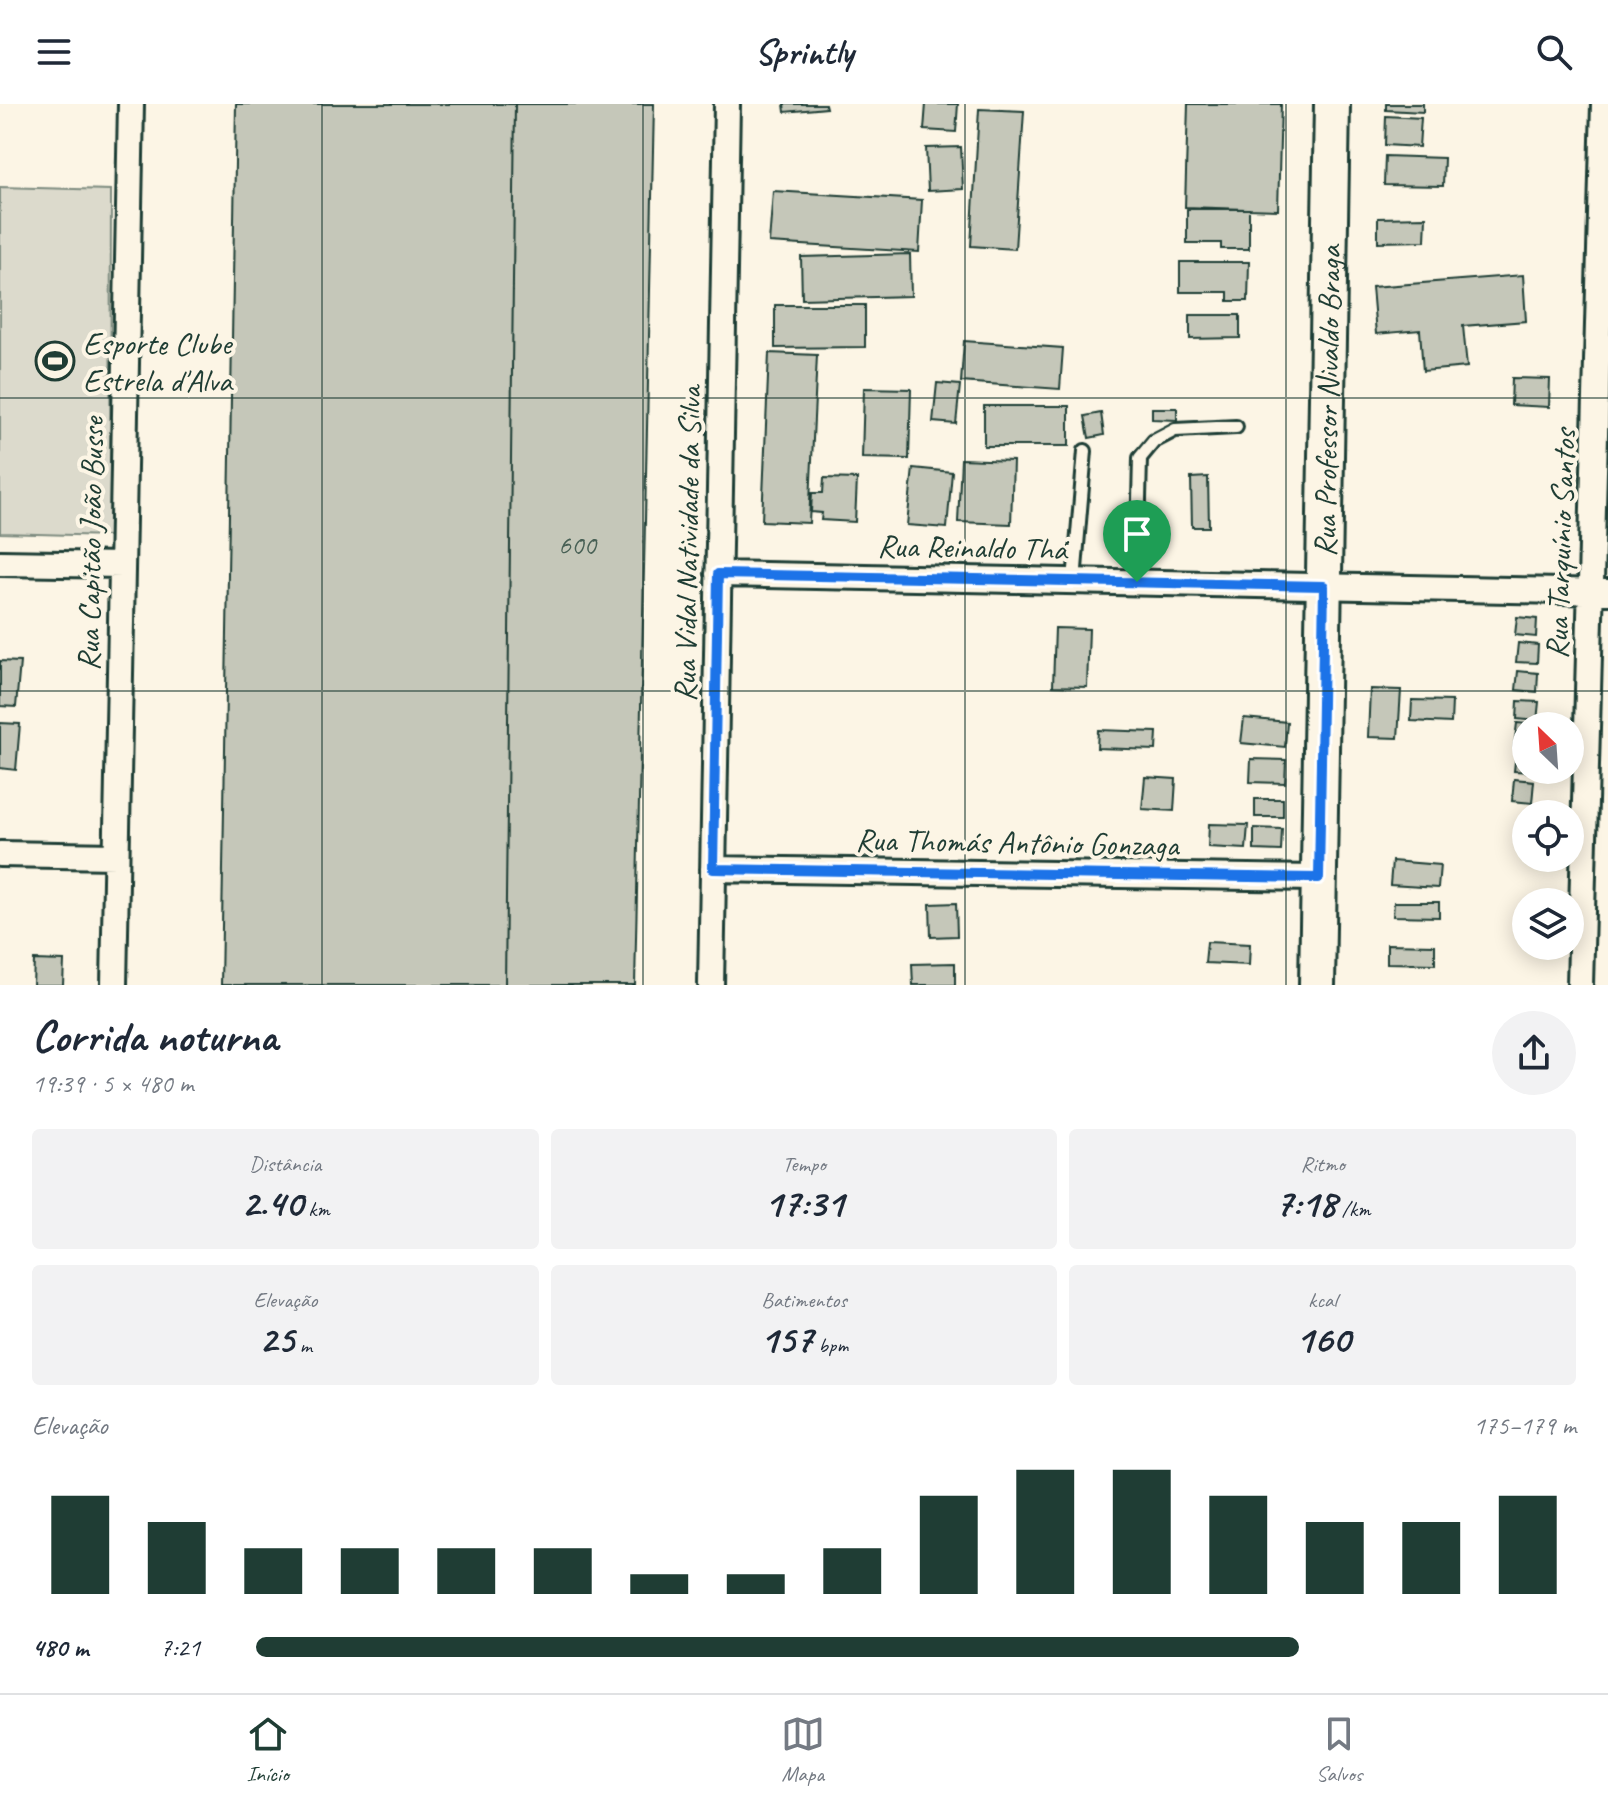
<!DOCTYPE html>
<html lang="pt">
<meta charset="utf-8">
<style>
:root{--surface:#fff;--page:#f2f2f3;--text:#1f2937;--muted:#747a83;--line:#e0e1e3;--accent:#1f3d34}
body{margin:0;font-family:Caveat,sans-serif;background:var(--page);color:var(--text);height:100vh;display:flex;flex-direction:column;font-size:30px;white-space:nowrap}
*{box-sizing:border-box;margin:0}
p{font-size:26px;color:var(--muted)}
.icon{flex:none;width:44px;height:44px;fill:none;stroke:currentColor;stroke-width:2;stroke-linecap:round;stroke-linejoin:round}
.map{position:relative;height:881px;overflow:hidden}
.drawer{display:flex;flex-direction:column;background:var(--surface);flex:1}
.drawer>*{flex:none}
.needle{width:52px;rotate:335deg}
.controls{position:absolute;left:1512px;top:608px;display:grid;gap:16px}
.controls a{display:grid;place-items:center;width:72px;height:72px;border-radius:50%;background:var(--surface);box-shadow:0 4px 20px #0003;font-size:40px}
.pin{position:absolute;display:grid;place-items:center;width:68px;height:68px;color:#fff;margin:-82px -34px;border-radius:50% 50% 50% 0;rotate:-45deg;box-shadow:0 0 8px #0007}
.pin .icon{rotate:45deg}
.round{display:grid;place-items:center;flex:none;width:84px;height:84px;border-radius:42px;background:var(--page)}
.headline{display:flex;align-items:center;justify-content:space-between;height:136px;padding:0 32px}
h1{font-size:44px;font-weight:700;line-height:60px}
.metrics{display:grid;grid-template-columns:repeat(3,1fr);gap:12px;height:136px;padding:8px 32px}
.metrics div{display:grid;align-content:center;border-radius:8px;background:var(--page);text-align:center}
.metrics b{font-size:40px;font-weight:700}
.metrics small{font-size:22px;font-weight:400}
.metrics p{font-size:22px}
.chart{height:224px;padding:16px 32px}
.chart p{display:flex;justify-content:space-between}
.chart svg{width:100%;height:144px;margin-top:8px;stroke:var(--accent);stroke-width:6}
ul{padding:0 32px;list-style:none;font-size:26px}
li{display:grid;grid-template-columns:128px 96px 1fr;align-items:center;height:60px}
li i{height:20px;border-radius:10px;background:var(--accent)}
header{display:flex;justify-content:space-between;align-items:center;height:104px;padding:0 32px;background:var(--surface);font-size:36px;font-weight:700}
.tabs{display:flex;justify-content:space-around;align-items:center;height:112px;border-top:2px solid var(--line);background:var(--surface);font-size:22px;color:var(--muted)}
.tabs a{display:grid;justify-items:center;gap:4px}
.tabs .selected{color:var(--accent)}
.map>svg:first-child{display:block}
.green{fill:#dcdacc;stroke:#7e8c80;stroke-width:2}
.building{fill:#c5c7b9;stroke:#1f3d34;stroke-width:2}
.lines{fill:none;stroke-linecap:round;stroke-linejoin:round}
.service-casing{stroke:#1f3d34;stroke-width:18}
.minor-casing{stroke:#1f3d34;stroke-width:30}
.secondary-casing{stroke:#1f3d34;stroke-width:40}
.service{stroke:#fcf5e5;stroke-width:12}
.minor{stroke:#fcf5e5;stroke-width:24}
.secondary{stroke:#fcf5e5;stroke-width:34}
.route-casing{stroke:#fff;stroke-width:16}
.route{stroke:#1a73e8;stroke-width:10}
.grid{fill:none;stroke:#1f3d34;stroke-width:2;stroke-opacity:0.55}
.labels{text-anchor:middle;stroke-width:8;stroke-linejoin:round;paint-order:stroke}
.number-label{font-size:28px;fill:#486055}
.poi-label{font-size:32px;fill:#1f3d34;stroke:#fcf5e5;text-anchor:start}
.street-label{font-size:32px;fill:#1f3d34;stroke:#fcf5e5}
</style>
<header><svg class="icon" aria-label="menu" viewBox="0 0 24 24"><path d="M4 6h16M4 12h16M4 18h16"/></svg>Sprintly<svg class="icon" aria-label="search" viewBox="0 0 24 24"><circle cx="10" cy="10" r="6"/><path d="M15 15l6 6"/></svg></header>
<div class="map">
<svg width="1608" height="881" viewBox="0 0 1608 881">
<rect width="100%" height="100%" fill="#fcf5e5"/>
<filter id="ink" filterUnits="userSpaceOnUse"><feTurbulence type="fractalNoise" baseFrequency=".0125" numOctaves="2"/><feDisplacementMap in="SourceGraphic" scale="16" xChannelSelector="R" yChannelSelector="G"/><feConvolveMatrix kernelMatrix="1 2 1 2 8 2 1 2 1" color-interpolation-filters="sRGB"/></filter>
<g filter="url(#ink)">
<path class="green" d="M0,83L111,86L110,432L0,429Z"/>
<path class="building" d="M236,0H515L505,881H221Z
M515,0H654L635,881H505Z
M784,0H825L826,4L785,8Z
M926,0H958L956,28L924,26Z
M1188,0H1281L1278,106L1185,103Z
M1386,0H1423V8L1386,6Z
M979,5L1024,7L1015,145L971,142Z
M1386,12L1421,14L1419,43L1385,41Z
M961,43L963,85L928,87L926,44Z
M1385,52L1444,54L1443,82L1384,81Z
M773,87L922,96L919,148L769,139Z
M1187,105H1249V145H1221V139H1187Z
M1426,113L1425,137L1378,138V114Z
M910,150L911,192L802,195L801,153Z
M1180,158H1249L1248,197H1228V188H1180Z
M1523,171L1526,217L1463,222L1467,263L1423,267L1420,226L1376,230L1372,183Z
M775,201H865V243L775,244Z
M1190,211H1240V234L1190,235Z
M964,237L1063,244L1060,285L961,278Z
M769,249L817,251L809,419L762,417Z
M1512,274L1550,275L1549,303L1511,301Z
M937,279L960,281L956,320L933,318Z
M864,284L911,285L909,355L862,354Z
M984,302H1069V342H984Z
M1152,304H1177V316L1152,315Z
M1101,309L1104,331L1089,334L1085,312Z
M961,355L1013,357L1011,420L958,418Z
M913,364L952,368L947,424L907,421Z
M1208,373L1209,423H1192L1191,374Z
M824,374L857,375L855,418L821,416L822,409L811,408L812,389H823Z
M1517,513L1537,515L1536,533L1515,531Z
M1055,524L1089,525L1087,583L1053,582Z
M1518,539L1538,541L1537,559L1516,558Z
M0,557L20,558L16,603L0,602Z
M1518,567L1538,569L1537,588L1516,586Z
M1370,585L1401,586L1398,634L1368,633Z
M1412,596L1452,597L1451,619L1411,617Z
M1518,597L1539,598L1537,617L1517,615Z
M1244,614L1287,618L1285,643L1241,639Z
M0,619L20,620L16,666L0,664Z
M1517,619L1540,621L1526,622V644L1514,643Z
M1098,626L1157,628L1156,646L1097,644Z
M1516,648L1526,649V666H1535V668L1514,667Z
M1251,655L1286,656L1285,679L1250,678Z
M1145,673L1176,675L1174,707L1142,705Z
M1514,675L1534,677L1532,699L1512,697Z
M1255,695H1283V713H1255Z
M1209,720L1248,721L1246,745L1208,743Z
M1254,724L1282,725L1281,747L1254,746Z
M1392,757L1440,761L1438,784L1390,781Z
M1394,798H1439V813L1393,812Z
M956,799L957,832L931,833L930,800Z
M1207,838L1250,840L1249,861L1205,859Z
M1387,840L1435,841V860L1387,859Z
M34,856L64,857L63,881H33Z
M955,859V881H913L912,860Z"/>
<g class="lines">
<defs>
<path id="service" d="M1074,477L1085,347
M1137,478L1140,354L1154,337L1175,326L1236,323"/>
<path id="minor" d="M0,459L122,461
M718,470L1608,488
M0,750L116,752
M713,765L1319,774
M114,881L131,0
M711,881L727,0
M1580,881L1604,0"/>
<g id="secondary">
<path id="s1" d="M1317,881L1332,0"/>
</g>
</defs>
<use href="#service" class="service-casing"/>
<use href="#minor" class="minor-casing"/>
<use href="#secondary" class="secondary-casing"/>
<use href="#service" class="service"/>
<use href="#minor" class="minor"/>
<use href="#secondary" class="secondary"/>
</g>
</g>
<g class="lines" filter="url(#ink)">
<defs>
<path id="route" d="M718,470L1324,482L1319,774L713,765Z"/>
</defs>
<use href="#route" class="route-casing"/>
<use href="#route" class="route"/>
</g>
<path class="grid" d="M322,0V881M643,0V881M965,0V881M1286,0V881M0,294H1608M0,587H1608"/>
<defs>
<symbol id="stadium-ring" viewBox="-11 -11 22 22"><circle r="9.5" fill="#fcf5e5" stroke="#1f3d34" stroke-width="1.5"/><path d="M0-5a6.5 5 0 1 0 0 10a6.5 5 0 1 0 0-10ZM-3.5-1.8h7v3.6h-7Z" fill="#1f3d34"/></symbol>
</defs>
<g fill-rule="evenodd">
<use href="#stadium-ring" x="33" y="235" width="44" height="44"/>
</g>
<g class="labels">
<g class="number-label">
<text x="577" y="450">600</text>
</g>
<g class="poi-label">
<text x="83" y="250">Esporte Clube<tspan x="83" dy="37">Estrela d'Alva</tspan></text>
</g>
<g class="street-label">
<text dy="11" stroke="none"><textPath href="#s1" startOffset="584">Rua Professor Nivaldo Braga</textPath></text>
<text transform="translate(90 440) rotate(-89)" y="11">Rua Capitão João Busse</text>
<text transform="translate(687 440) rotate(-89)" y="11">Rua Vidal Natividade da Silva</text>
<text transform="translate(1560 440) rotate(-88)" y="11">Rua Tarquínio Santos</text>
<text transform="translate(972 443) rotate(1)" y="11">Rua Reinaldo Thá</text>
<text transform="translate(1017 738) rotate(1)" y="11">Rua Thomás Antônio Gonzaga</text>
</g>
</g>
</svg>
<div class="controls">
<a><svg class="needle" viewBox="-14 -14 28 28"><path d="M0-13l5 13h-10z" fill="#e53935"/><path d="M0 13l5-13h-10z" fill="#747a83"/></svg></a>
<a><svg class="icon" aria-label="locate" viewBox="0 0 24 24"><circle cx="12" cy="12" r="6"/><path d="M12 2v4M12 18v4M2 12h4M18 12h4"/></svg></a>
<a><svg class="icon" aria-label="layers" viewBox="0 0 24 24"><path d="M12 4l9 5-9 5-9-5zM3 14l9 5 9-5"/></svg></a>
</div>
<div class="pin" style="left:1137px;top:478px;background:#1e9e55"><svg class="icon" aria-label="arrive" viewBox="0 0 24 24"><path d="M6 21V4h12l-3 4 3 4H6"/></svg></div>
</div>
<section class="drawer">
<div class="headline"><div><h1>Corrida noturna</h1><p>19:39 · 5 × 480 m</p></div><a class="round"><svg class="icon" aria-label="share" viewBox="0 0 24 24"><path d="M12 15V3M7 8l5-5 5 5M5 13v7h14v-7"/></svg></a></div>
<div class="metrics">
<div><p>Distância</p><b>2.40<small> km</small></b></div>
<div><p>Tempo</p><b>17:31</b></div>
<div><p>Ritmo</p><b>7:18<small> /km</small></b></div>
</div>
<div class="metrics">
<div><p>Elevação</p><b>25<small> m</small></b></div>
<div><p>Batimentos</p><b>157<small> bpm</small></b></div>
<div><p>kcal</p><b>160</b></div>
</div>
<div class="chart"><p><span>Elevação</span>175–179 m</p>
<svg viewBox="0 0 160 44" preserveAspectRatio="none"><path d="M5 44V14M15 44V22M25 44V30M35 44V30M45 44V30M55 44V30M65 44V38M75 44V38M85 44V30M95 44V14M105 44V6M115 44V6M125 44V14M135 44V22M145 44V22M155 44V14"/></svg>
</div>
<ul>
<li><b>480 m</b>7:21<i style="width:79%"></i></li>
</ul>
</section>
<nav class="tabs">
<a class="selected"><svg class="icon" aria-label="home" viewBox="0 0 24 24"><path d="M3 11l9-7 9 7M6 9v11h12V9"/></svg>Início</a>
<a><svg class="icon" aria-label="map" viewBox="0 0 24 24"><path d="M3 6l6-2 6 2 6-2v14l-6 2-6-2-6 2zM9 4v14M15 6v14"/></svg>Mapa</a>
<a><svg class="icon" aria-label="saved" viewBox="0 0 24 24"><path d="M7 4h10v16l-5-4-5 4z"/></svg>Salvos</a>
</nav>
